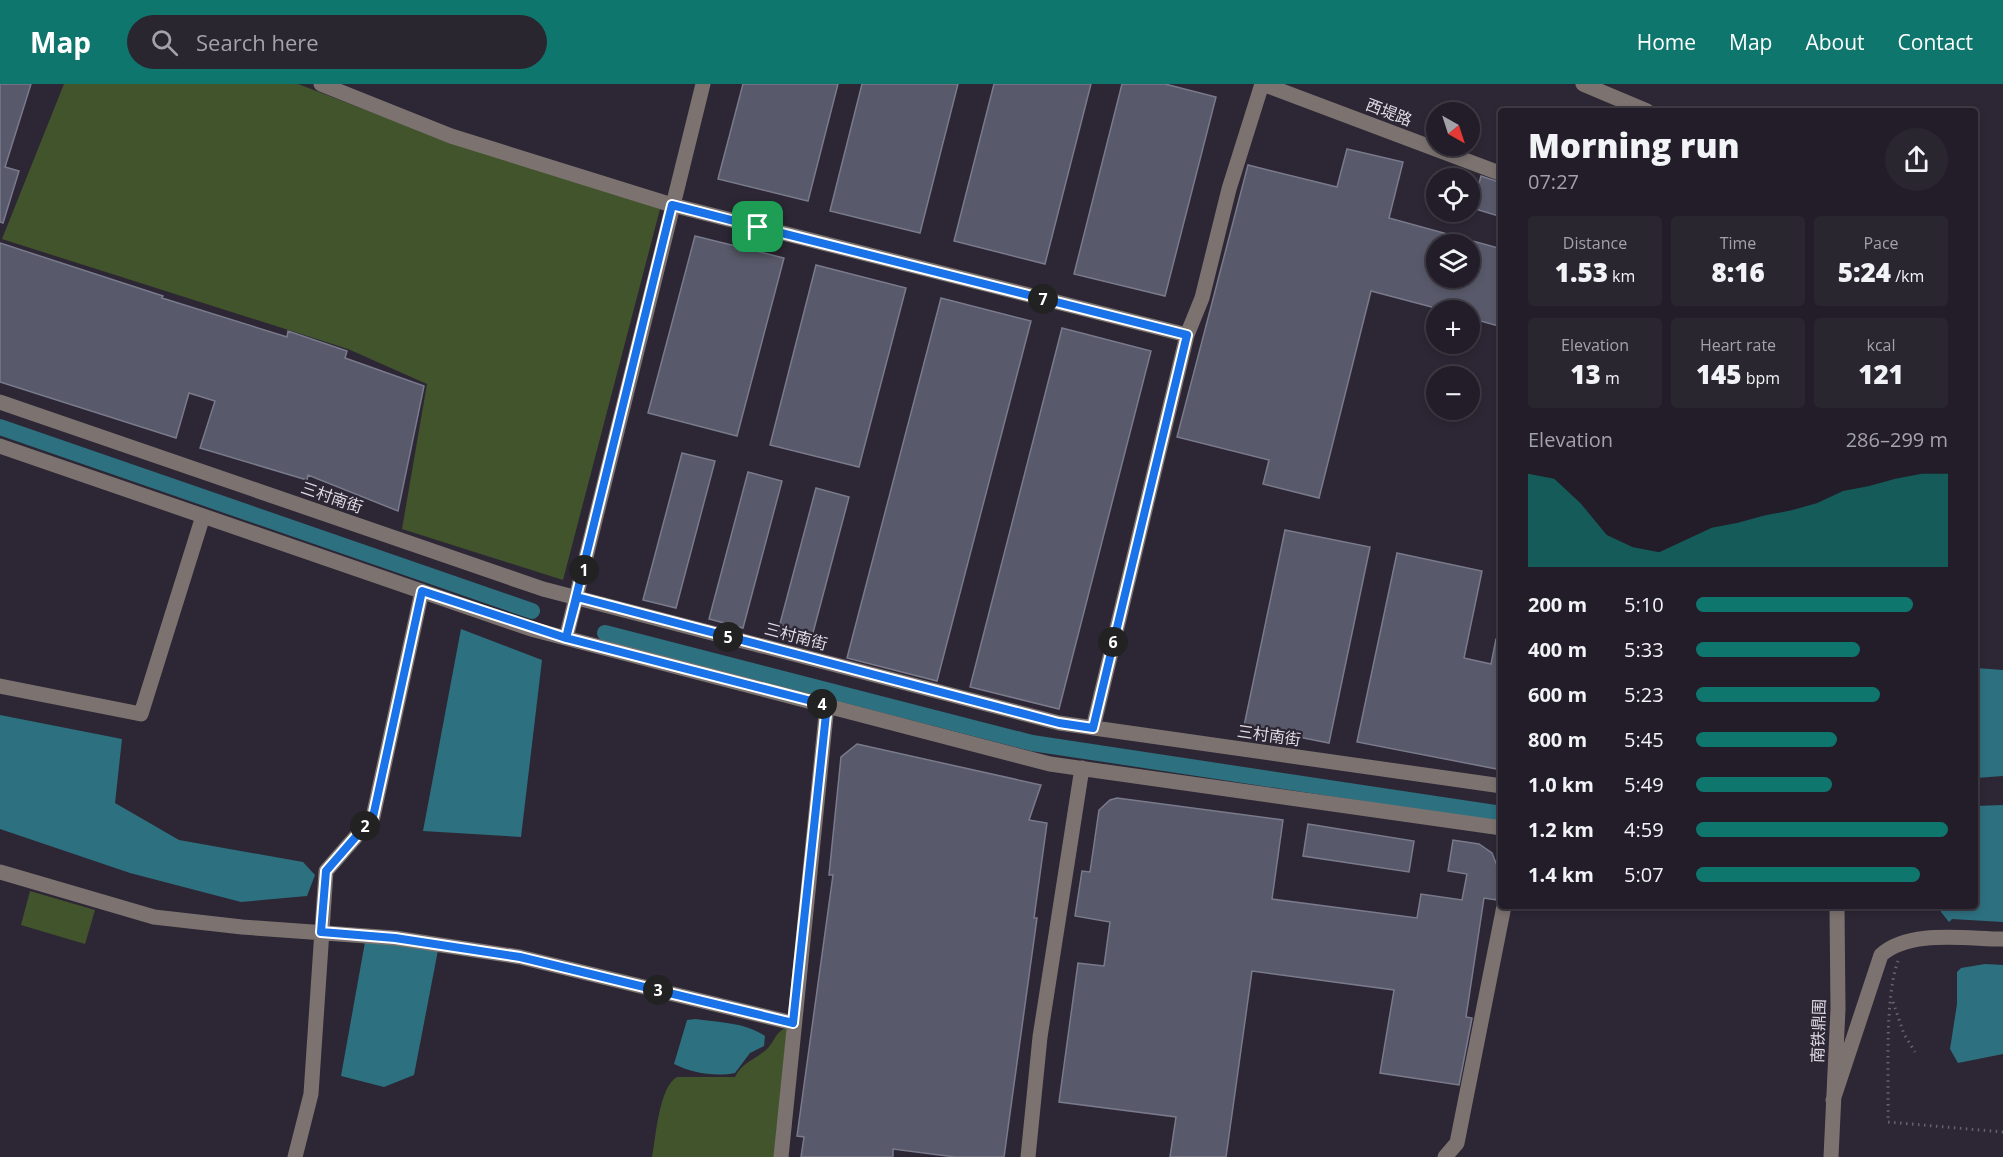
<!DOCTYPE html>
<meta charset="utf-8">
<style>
:root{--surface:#221d28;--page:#2a2630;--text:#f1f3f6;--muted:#a2a2a8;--line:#3f3b45;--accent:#0f766e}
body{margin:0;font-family:"Open Sans","Noto Sans SC",sans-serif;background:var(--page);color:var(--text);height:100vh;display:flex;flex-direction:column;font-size:22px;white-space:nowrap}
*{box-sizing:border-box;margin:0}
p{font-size:20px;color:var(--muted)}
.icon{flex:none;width:33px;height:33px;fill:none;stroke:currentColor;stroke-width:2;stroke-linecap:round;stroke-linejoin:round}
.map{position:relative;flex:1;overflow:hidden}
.panel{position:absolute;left:1498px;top:24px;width:480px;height:801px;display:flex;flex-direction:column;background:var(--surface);border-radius:6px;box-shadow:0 3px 9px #0003,0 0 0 2px var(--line)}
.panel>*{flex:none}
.needle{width:39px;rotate:141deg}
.buttons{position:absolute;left:1426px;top:18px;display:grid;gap:12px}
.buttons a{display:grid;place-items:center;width:54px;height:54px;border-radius:50%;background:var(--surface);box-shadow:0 3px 9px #0003,0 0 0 2px var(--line);font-size:30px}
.pin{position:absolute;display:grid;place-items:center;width:51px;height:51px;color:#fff;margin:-26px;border-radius:12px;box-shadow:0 3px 9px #0006}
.km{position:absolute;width:30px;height:30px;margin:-15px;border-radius:50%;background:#222;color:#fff;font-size:16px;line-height:30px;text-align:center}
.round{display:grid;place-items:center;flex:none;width:63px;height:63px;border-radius:32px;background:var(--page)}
.head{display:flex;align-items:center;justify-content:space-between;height:102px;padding:0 30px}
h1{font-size:33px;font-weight:800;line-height:45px}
.metrics{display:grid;grid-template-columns:repeat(3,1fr);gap:9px;height:102px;padding:6px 30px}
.metrics div{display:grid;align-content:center;border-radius:6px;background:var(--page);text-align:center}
.metrics b{font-size:26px;font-weight:800}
.metrics small{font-size:16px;font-weight:400}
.metrics p{font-size:16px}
.chart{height:168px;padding:12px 30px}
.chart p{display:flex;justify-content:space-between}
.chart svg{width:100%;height:108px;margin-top:6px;fill:var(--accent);opacity:.7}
ul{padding:0 30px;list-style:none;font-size:20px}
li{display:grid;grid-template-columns:96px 72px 1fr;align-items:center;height:45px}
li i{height:15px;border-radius:8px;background:var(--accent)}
header{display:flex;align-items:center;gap:36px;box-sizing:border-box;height:84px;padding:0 30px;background:var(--accent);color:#fff}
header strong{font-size:28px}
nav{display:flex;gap:33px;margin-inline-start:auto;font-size:21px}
.search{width:420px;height:54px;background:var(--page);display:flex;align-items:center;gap:15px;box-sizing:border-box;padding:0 21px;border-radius:33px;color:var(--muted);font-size:22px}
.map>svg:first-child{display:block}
.green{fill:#42542c}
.water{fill:#2d707f}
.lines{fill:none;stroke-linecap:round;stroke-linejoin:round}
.canal{stroke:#2d707f;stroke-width:16}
.building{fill:#58596a;stroke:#797a8c;stroke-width:1.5;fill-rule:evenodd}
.path{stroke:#67626f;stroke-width:3;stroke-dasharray:1.5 4.5;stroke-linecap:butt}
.minor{stroke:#7c7370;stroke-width:15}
.route-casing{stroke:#fff;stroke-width:12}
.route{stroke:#1a73e8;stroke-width:8}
.labels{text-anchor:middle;stroke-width:4.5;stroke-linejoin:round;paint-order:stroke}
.street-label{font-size:16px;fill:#dfdbe5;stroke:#2d2735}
</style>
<header>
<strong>Map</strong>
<div class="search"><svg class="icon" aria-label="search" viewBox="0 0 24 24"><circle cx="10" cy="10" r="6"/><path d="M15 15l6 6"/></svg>Search here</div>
<nav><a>Home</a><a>Map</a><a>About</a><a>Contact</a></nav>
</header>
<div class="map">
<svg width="2003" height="1073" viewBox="0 0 2003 1073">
<rect width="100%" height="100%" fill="#2d2735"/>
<path class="green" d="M64,0H298L447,57L660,125L563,496L402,445L427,300L348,265L2,155Z
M30,807L95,826L85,860L21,841Z
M787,943L774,1073H652C656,1052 659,1003 677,993H735C743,977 756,976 768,964C776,955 774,950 787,943Z"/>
<path class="water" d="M461,545L542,576L521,753L423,747Z
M1976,584L2003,586V692L1976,694Z
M0,631L122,655L115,719L179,756L303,778L315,791L307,812L241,818L130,789L0,745Z
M2003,721V838L1952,835L1949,838L1941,828L1940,822H1976V722Z
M365,858L439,861L414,991L384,1003L341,992Z
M1985,880L2003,881V970L1958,979L1950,965L1957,920V888L1961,884Z
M696,935C721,939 744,938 765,952L764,962L750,969L735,989C715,993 692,989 674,980L687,936Z"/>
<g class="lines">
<path class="canal" d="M0,343L532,527
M605,549L1032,659L1495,729"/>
</g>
<path class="building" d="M0,0H31L5,83L19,87L3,139L0,138Z
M743,0H838L808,117L718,95Z
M862,0H958L920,149L830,127Z
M994,0H1091L1045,180L954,157Z
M1122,0H1165L1216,13L1165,212L1074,190Z
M1347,65L1403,78L1389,134L1502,165V243L1470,234V226H1443L1371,207L1319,414L1263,400L1269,376L1177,353L1248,81L1337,103ZM1437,160H1470V194H1437Z
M1481,92L1502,99V133L1472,124Z
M695,152L784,174L737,352L648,329Z
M0,159L163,212L162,214L287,253L288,247L347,267L345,274L424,302L398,427L308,391L307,396L200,364L215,317L189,309L176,354L0,298Z
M816,181L906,204L859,383L770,361Z
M941,214L1031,237L937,597L847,574Z
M1062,244L1151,267L1059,625L970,603Z
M682,369L715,377L676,524L643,516Z
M748,388L782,397L743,544L709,535Z
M816,404L849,413L810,560L777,551Z
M1285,446L1370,463L1329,659L1244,642Z
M1397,469L1482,487L1464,574L1491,580L1496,555L1502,556V686L1357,658Z
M857,660L1041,701L1029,736L1047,739L1034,834H1037L1004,1073H955L893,1065V1073H801L804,1053L797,1052L833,791H829L841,673Z
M1117,714L1283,736L1272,815L1417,834L1421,810L1462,816L1467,790L1448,787L1453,756L1479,760L1492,769L1501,792L1496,816L1484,814L1466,933L1472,934L1459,1001L1380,989L1394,906L1252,887L1226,1073H1170L1176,1033L1059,1018L1078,879L1104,882L1110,838L1075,832L1082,787L1090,788L1099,726L1110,716Z
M1308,740L1414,757L1409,788L1303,772Z"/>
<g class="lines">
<path class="path" d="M1898,877C1884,915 1889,995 1888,1038L2003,1048
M1893,918L1904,950L1915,968"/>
<path class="minor" d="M321,0L451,52L672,121L1187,251
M1263,0L1502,90
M1583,0L1647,27
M0,318L543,505L1059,639L1502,702
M0,362L531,545L1050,680L1502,744
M566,554L703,0
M0,602L141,630L203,432
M1093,644L1187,251L1202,214L1229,105L1262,0
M0,788L154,833L242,843L395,854L520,873L793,939
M1833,1016L1881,871C1909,845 1967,855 2003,855
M295,1073L311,1010L326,787L373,733L422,507
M781,1073L827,621
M1028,1073L1040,953L1082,684
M1445,1073L1457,1059L1504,822
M1831,1073L1838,925L1837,822"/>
</g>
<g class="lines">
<defs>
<path id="route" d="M758,143L672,121L566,554L422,507L373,733L326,787L321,848L395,854L520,873L793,939L827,621L566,554L577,513L1059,639L1093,644L1187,251L758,143"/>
</defs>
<use href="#route" class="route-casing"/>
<use href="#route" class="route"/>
</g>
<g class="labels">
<g class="street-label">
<text transform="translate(1389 28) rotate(21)" y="6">西堤路</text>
<text transform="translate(332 413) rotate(19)" y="6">三村南街</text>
<text transform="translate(796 552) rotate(15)" y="6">三村南街</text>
<text transform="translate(1269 651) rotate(8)" y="6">三村南街</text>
<text transform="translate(1818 947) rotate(-88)" y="6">南铁鼎围</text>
</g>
</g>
</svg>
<div class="buttons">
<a><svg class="needle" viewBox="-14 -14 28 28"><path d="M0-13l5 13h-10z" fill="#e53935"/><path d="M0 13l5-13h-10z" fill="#a2a2a8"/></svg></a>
<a><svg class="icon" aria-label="locate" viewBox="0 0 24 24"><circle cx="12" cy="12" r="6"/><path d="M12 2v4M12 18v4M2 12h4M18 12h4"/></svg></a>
<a><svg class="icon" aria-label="layers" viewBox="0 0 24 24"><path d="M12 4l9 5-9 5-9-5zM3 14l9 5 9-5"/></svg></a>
<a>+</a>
<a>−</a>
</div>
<div class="pin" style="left:758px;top:143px;background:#1e9e55"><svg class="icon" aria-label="arrive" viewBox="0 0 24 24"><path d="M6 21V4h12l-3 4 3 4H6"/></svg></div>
<b class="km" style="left:584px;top:486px">1</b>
<b class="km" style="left:365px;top:742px">2</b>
<b class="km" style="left:658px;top:906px">3</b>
<b class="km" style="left:822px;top:620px">4</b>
<b class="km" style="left:728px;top:553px">5</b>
<b class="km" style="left:1113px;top:558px">6</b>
<b class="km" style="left:1043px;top:215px">7</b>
<section class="panel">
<div class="head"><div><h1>Morning run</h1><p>07:27</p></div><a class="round"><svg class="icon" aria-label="share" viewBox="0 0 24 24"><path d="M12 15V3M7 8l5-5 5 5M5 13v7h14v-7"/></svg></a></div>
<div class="metrics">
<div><p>Distance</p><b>1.53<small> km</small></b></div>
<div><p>Time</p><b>8:16</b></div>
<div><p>Pace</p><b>5:24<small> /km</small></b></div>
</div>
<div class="metrics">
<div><p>Elevation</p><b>13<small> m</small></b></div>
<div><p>Heart rate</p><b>145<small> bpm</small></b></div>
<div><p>kcal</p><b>121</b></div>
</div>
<div class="chart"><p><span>Elevation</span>286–299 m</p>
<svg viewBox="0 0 160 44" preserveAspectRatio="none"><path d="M0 44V6L10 8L20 18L30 31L40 36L50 38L60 33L70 28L80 26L90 23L100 21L110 18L120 13L130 11L140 8L150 6L160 6V44z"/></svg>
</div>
<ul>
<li><b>200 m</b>5:10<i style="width:86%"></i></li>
<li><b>400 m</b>5:33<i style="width:65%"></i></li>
<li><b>600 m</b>5:23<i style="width:73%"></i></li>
<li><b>800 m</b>5:45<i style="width:56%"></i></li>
<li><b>1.0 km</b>5:49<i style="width:54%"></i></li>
<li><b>1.2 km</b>4:59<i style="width:100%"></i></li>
<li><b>1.4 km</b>5:07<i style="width:89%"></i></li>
</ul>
</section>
</div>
